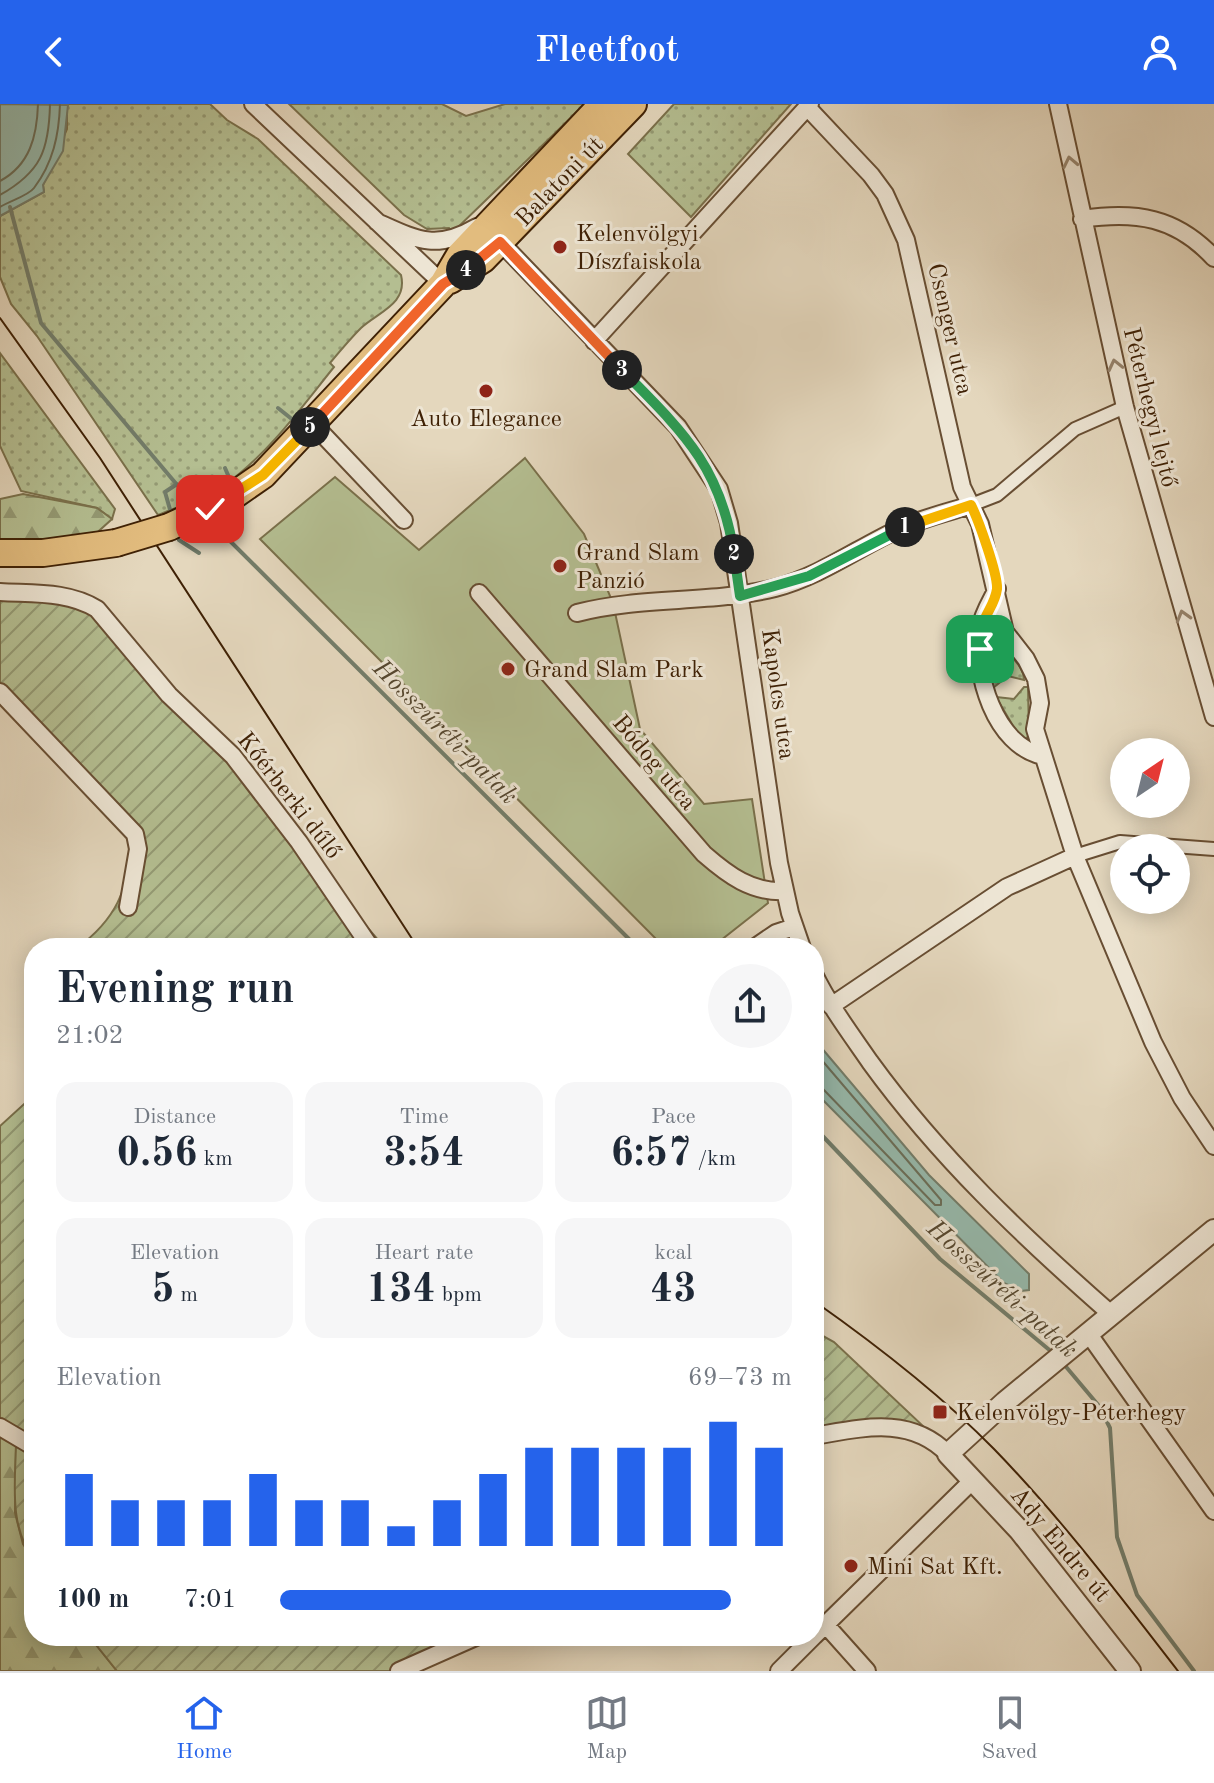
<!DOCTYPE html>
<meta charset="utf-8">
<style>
:root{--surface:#fff;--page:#f6f6f7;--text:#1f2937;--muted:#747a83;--line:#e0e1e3;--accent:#2563eb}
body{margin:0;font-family:"Old Standard TT",serif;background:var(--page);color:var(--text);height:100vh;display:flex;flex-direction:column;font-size:30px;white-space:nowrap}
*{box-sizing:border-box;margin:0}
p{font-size:26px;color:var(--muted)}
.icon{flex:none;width:44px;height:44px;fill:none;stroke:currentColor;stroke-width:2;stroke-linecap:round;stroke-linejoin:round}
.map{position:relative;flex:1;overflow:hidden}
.sheet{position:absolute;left:24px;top:834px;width:800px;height:708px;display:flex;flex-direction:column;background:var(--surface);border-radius:32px;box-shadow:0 4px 20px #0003}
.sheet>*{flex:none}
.needle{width:52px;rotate:35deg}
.tools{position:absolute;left:1110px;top:634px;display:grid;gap:16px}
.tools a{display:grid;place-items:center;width:80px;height:80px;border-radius:50%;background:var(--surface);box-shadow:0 4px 20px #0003;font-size:40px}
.pin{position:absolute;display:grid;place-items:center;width:68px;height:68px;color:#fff;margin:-34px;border-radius:16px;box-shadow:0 4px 12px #0006}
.km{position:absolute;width:40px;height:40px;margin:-20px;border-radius:50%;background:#222;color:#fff;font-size:22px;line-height:40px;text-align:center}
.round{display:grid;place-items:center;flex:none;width:84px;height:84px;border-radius:42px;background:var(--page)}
.overview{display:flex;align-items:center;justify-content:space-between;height:136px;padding:0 32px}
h1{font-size:44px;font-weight:600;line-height:60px}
.metrics{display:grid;grid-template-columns:repeat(3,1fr);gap:12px;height:136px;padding:8px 32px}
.metrics div{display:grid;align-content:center;border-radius:20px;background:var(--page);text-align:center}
.metrics b{font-size:40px;font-weight:600}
.metrics small{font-size:22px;font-weight:400}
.metrics p{font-size:22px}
.chart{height:224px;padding:16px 32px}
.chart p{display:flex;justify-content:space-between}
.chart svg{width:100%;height:144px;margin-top:8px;stroke:var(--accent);stroke-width:6}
ul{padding:0 32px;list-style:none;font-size:26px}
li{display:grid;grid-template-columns:128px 96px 1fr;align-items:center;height:60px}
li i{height:20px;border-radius:10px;background:var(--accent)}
header{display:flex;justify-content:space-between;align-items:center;height:104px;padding:0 32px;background:var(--accent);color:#fff;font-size:36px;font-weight:600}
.menu{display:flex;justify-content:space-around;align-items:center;height:112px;border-top:2px solid var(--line);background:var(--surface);font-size:22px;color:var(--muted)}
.menu a{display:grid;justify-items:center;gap:4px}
.menu .active{color:var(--accent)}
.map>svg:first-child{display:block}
.grass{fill:url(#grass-dots);stroke:#7a704b;stroke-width:2}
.forest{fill:url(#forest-firs);stroke:#7a704b;stroke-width:2}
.park{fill:#b4be91;stroke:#7a704b;stroke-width:2}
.garden{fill:url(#garden-furrows);stroke:#7a704b;stroke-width:2}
.water{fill:#96baad;stroke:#737d6a;stroke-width:2}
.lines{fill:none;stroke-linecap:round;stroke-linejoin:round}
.shore{stroke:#6a6e59;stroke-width:2}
.stream{stroke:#737d6a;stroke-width:4}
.pedestrian-casing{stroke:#684e33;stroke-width:16}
.minor-casing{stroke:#684e33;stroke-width:20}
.tertiary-casing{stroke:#684e33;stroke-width:24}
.primary-casing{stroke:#3f2105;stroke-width:30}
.pedestrian{stroke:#ede5d4;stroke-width:12}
.minor{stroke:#ede5d4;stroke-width:16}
.tertiary{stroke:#ede5d4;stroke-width:20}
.primary{stroke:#e2bc7e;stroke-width:26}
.tram{stroke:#3f2105;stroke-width:2}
.primary-bridge-casing{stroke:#3f2105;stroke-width:30;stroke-linecap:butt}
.primary-bridge{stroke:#e2bc7e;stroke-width:26}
.oneway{stroke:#96836c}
.split-1-casing{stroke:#fff;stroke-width:16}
.split-2-casing{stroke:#fff;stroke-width:16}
.split-3-casing{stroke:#fff;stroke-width:16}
.split-4-casing{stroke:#fff;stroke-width:16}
.split-5-casing{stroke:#fff;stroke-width:16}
.split-6-casing{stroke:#fff;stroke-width:16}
.split-1{stroke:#f5b400;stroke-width:10}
.split-2{stroke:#22a559;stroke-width:10}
.split-3{stroke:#22a559;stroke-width:10}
.split-4{stroke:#f0652b;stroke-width:10}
.split-5{stroke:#f0652b;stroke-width:10}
.split-6{stroke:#f5b400;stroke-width:10}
.poi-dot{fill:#8f2418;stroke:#ede5d4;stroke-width:3}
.labels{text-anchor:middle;stroke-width:6;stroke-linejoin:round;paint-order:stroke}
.street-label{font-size:24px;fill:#3f2105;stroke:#ede5d4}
.poi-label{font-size:24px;fill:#3f2105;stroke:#ede5d4;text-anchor:start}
.water-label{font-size:26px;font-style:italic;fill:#55472f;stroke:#ede5d4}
</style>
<header><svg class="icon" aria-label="back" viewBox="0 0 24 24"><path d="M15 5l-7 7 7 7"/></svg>Fleetfoot<svg class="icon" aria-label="person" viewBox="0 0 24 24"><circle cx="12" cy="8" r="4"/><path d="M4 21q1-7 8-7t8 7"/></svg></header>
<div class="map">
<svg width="1214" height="1567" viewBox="0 0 1214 1567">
<defs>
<pattern id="grass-dots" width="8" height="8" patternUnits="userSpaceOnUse" patternTransform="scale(2)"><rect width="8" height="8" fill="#b4be91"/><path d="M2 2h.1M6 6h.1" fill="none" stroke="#949a74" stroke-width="1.8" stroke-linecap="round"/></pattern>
<pattern id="forest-firs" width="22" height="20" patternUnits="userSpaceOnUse" patternTransform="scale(2)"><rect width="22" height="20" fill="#b4be91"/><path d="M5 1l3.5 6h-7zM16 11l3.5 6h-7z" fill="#949a74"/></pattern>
<pattern id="garden-furrows" width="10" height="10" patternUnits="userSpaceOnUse" patternTransform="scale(2)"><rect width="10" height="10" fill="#b4be91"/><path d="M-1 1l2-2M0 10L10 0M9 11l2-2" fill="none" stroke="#949a74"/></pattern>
</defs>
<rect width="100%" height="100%" fill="#e4d7bd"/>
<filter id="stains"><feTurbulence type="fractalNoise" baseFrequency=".0025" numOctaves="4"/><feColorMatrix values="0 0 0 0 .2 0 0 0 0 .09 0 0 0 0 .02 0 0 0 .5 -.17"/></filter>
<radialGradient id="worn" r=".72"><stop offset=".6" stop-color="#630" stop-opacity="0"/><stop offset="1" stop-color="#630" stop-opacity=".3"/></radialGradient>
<path class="grass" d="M67,0H210L227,16L258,35L401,171C408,200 378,208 361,224C350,235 340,247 330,259L334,263C301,304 269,349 225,381C207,394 179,402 158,411L37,232L11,200L0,173V112L44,88L43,81L67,25Z
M289,0H442L466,12L505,0H585L452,129L449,124L427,125L404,111Z
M674,0H791L691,113L628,50Z
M0,249L115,405L112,415L97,404L21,387L0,342Z
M989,521L996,524C1002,550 1024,558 1024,576L1008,572L993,584L987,552Z
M1024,583H1028L1029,632L1022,637L996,593L1014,595Z"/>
<path class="forest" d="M23,390L97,404L112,415L79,445L0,449V395Z
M0,1326L16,1341L15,1409L23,1440L34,1456V1532H89L117,1567H0Z"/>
<path class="park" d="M525,354L584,430L613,499L640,625L704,700L752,695L768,799L711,844H669L660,839L260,435L335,373L419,446Z"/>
<path class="garden" d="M0,488L85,497L233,652L320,768L385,844H77C118,814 125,787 135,740L0,593Z
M34,991V1456C9,1422 15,1381 16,1341L0,1326V1022Z
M814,1227L834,1238L923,1322L918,1328L814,1332Z
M89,1532H477L393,1567H117Z"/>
<path class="water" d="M0,0L68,1L63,47L43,81L44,88L0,112Z
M814,935L929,1071L1029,1170V1186L1021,1187L1004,1179L814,987Z"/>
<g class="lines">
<path class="shore" d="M0,77C30,61 37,32 38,0
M0,91C41,68 49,46 50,0
M0,103C9,97 28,92 34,84C53,59 59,31 60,0
M814,947L941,1096V1101H935L823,985L814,982"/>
<path class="stream" d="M10,103L41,219L178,382
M278,304L293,316
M225,364L231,378
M171,409L165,388L177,380
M179,436L199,449
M229,436L638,844
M814,1023L940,1155L1053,1249
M1062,1258L1099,1302L1110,1324L1117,1433L1137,1491L1194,1567"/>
<defs>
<path id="pedestrian" d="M971,401L997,391L1075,325L1125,303
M1075,752L1120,738L1214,745"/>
<path id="minor" d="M253,0L443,180
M1058,0L1125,303L1214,613
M807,3L871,71L885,90L906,136L962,383L980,420L1005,528L1026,555L1036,575L1040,599L1035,625L1075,752L1153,938L1182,994L1214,1042
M1082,115C1136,107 1176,113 1214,154
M377,118C417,136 436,147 477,123
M498,130L506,144L678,323L719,385L729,419L779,759L790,809L802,844
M594,237L810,0
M313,320L404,416
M997,485C991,497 982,511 980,525C973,569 995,642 1043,652
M0,488C33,490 68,487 97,505L169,591L233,652L299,738L371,844
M479,489L704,750C728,771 752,789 785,787
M577,509C643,492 710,500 775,484C821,472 859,443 901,424C923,414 948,408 971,401
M0,588L135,730L138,745L128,803
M754,844L776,829L794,823
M814,870C829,901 850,929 870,958C939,1053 1022,1132 1111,1210
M831,902L1007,783L1075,752
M1088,1229L1214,1407
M0,1323L34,1343
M814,1332C862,1324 910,1311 948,1350
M825,1520L867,1567
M814,1532L973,1376
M399,1567L478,1532
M779,1567L814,1532"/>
<path id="tertiary" d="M1130,1567L1020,1427L948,1350L1005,1298L1214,1126"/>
<path id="primary" d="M450,176L483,155L633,0
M169,423L227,396L263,371L443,180L460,151L603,0
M0,449H43L116,439"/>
</defs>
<use href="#pedestrian" class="pedestrian-casing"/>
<use href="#minor" class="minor-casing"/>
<use href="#tertiary" class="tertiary-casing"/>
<use href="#primary" class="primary-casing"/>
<use href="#pedestrian" class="pedestrian"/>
<use href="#minor" class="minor"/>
<use href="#tertiary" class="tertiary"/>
<use href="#primary" class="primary"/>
<path class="tram" d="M0,214L100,354L418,844
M814,1197C878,1242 939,1289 994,1345C1061,1414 1119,1491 1178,1567"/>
<defs>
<path id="primary-bridge" d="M116,439L169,423"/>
</defs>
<use href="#primary-bridge" class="primary-bridge-casing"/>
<use href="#primary-bridge" class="primary-bridge"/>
</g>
<defs><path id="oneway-chevron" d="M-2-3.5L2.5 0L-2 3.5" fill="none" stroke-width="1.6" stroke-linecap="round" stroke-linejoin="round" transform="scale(2)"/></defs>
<g class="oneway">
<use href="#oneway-chevron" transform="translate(1070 58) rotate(-102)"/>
<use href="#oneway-chevron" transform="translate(1115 261) rotate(-103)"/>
<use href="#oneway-chevron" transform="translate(1183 512) rotate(-106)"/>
</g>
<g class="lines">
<defs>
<path id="split-1" d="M905,423L971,401C978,415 998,470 997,485C994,507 978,512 980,545"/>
<path id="split-2" d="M734,450L740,492L809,472L905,423"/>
<path id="split-3" d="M622,266C682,327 721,362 734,450"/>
<path id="split-4" d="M466,166L500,138L622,266"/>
<path id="split-5" d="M310,323L443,180L466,166"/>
<path id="split-6" d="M210,405L263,371L310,323"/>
</defs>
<use href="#split-1" class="split-1-casing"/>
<use href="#split-2" class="split-2-casing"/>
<use href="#split-3" class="split-3-casing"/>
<use href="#split-4" class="split-4-casing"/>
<use href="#split-5" class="split-5-casing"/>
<use href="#split-6" class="split-6-casing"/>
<use href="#split-1" class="split-1"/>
<use href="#split-2" class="split-2"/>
<use href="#split-3" class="split-3"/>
<use href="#split-4" class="split-4"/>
<use href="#split-5" class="split-5"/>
<use href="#split-6" class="split-6"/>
</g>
<g class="poi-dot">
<circle cx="560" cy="143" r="8"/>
<circle cx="486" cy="287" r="8"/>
<circle cx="560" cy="462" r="8"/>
<circle cx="508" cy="565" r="8"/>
<rect x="932" y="1300" width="16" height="16" rx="4"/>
<circle cx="851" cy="1462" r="8"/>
</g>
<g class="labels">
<g class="street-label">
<text transform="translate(559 77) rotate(-46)" y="8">Balatoni út</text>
<text transform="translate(951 225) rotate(77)" y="8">Csenger utca</text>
<text transform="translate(1151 303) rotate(76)" y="8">Péterhegyi lejtő</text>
<text transform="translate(779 590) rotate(82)" y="8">Kapolcs utca</text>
<text transform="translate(655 658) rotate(50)" y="8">Bódog utca</text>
<text transform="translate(290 691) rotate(52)" y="8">Kőérberki dűlő</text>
<text transform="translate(1061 1440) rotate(50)" y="8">Ady Endre út</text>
</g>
<g class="poi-label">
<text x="576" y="137">Kelenvölgyi<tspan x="576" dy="28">Díszfaiskola</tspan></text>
<text x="486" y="322" text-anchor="middle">Auto Elegance</text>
<text x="576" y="456">Grand Slam<tspan x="576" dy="28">Panzió</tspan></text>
<text x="524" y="573">Grand Slam Park</text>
<text x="956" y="1316">Kelenvölgy-Péterhegy</text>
<text x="867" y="1470">Mini Sat Kft.</text>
</g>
<g class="water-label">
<text transform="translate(446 627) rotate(45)" y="9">Hosszúréti-patak</text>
<text transform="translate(1003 1184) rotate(42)" y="9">Hosszúréti-patak</text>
</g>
</g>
<rect width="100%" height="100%" filter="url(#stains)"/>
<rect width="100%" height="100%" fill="url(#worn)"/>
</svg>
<div class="tools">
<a><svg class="needle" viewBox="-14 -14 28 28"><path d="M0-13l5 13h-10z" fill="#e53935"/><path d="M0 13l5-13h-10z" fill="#747a83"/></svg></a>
<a><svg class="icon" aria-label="locate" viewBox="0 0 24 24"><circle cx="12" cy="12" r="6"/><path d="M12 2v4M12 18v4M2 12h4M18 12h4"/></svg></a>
</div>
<div class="pin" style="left:980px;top:545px;background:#1e9e55"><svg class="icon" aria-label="arrive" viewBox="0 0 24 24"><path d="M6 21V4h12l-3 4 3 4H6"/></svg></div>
<div class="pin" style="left:210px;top:405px;background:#d93025"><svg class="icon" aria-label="check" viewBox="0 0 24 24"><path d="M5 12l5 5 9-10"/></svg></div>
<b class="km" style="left:905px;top:423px">1</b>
<b class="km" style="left:734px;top:450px">2</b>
<b class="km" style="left:622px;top:266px">3</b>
<b class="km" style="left:466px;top:166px">4</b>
<b class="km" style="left:310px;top:323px">5</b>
<section class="sheet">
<div class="overview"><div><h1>Evening run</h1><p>21:02</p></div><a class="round"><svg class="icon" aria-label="share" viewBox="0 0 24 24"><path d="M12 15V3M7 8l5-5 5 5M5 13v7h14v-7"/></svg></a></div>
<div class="metrics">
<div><p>Distance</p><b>0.56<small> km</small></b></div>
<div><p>Time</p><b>3:54</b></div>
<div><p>Pace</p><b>6:57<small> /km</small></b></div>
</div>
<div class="metrics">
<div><p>Elevation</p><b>5<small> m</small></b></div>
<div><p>Heart rate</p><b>134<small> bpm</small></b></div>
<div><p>kcal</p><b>43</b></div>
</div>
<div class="chart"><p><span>Elevation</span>69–73 m</p>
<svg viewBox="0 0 160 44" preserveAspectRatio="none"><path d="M5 44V22M15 44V30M25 44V30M35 44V30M45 44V22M55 44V30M65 44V30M75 44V38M85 44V30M95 44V22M105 44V14M115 44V14M125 44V14M135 44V14M145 44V6M155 44V14"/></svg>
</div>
<ul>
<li><b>100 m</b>7:01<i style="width:88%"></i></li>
</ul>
</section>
</div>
<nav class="menu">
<a class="active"><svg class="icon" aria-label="home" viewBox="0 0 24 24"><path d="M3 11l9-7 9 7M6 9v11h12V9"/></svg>Home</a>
<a><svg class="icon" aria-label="map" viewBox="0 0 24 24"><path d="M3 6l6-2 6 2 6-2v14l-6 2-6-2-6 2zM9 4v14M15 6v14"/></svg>Map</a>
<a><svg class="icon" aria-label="saved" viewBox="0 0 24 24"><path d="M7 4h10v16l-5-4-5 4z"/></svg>Saved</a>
</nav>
